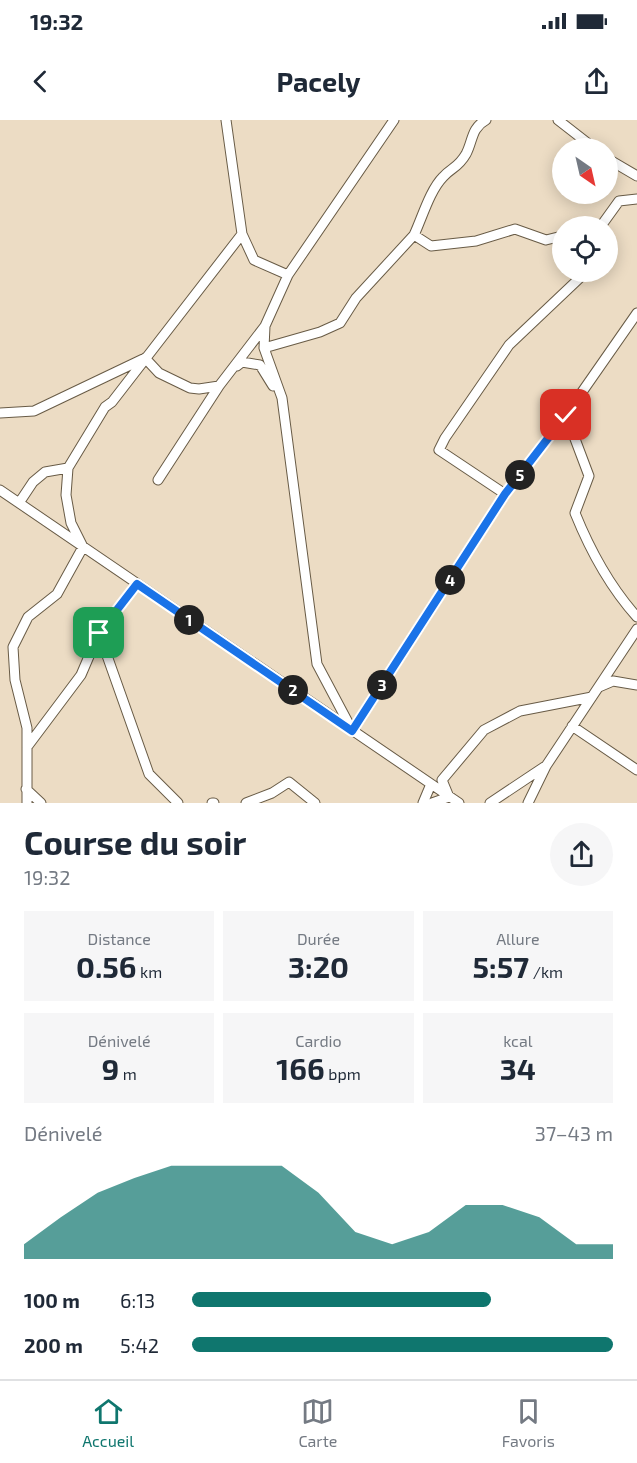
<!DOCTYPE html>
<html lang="fr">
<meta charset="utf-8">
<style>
:root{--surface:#fff;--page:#f6f6f7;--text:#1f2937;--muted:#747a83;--line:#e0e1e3;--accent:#0f766e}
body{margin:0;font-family:"Exo 2",sans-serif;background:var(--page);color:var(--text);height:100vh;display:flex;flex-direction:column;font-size:22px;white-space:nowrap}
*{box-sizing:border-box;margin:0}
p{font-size:20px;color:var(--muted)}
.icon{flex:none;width:33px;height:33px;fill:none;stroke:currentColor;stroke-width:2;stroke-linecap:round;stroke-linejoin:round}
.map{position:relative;height:683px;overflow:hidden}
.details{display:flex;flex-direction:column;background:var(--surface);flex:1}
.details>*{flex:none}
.needle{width:39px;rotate:146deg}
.fabs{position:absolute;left:552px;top:18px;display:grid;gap:12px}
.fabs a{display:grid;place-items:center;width:66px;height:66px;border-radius:50%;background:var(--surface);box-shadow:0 3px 15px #0003;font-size:30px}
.pin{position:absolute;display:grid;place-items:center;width:51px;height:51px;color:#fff;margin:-26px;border-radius:12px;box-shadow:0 3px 9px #0006}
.km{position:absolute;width:30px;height:30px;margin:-15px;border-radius:50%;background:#222;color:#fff;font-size:16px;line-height:30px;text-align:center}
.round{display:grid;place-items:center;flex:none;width:63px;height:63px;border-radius:32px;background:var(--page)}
.head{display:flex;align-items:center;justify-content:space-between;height:102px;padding:0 24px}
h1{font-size:33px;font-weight:700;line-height:45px}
.figures{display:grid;grid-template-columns:repeat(3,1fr);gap:9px;height:102px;padding:6px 24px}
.figures div{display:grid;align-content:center;border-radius:0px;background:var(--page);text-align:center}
.figures b{font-size:30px;font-weight:700}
.figures small{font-size:16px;font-weight:400}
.figures p{font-size:16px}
.chart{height:168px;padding:12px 24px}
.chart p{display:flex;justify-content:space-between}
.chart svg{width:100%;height:108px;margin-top:6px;fill:var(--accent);opacity:.7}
ul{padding:0 24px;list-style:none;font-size:20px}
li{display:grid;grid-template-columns:96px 72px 1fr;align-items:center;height:45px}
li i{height:15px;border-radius:8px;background:var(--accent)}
.status{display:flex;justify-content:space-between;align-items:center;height:42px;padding:0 30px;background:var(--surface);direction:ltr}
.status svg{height:16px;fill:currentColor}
header{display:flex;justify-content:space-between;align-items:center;height:78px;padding:0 24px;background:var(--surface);font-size:27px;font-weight:700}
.tab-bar{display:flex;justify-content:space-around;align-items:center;height:84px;border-top:2px solid var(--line);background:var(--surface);font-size:16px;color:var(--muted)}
.tab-bar a{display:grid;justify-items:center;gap:3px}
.tab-bar .current{color:var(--accent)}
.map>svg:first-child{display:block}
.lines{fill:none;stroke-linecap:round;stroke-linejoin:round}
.minor-casing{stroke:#685b46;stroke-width:11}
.minor{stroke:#fff;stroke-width:9}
.route-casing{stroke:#fff;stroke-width:12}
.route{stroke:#1a73e8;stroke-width:8}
</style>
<div class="status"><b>19:32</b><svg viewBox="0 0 49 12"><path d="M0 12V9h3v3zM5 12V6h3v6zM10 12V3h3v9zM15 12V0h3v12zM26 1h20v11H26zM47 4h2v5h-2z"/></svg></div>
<header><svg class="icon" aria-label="back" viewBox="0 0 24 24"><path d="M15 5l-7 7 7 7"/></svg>Pacely<svg class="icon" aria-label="share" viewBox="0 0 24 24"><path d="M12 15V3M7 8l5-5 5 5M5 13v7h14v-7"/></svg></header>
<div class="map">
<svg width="637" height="683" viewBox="0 0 637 683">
<rect width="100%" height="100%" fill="#ecdcc4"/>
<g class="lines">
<defs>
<path id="minor" d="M558,0L594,28
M608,39L637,56
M601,106L619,81L637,79
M242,114L254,140L288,155L394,0
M414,115C422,98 430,70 443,57C452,47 458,48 466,34C473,21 471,8 486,0
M288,155L265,206L264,228L282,278L317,544L351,608
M264,228L320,212L340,203L356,178L414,115L431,126L476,121L515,109L546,120L562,116
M145,238L159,253L190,268L199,269L219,266
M237,246L242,242L260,245L273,266
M0,293L34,291L143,239
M566,295L589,356L575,393C590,430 610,467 637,497
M158,360L219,266L265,206
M0,370L459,683
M505,374L439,330L445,318L509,225L586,152
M19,383L33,362L45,352L68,348
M137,464L99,513L149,654L178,683
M599,567L613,561L637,565
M572,606L637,650
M352,611L505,374L566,295L637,193
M27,627L81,555L99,513
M26,669L41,683
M27,683V608L15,560L13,527L28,497L57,474L83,427L71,403L66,375L68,348L105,287L112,282L242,114L226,0
M212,683H214
M246,683L272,673L289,662L315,683
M423,683L431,664
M432,683L449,677L442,660L484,610L520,591L592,577
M490,683L544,647
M528,683L546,646L637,509"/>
</defs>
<use href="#minor" class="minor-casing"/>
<use href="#minor" class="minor"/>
</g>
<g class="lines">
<defs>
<path id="route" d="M99,513L137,464L352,611L505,374L566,295"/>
</defs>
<use href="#route" class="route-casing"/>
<use href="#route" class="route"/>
</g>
</svg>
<div class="fabs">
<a><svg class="needle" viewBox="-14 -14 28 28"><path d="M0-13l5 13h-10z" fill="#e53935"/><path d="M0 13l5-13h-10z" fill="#747a83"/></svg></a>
<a><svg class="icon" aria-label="locate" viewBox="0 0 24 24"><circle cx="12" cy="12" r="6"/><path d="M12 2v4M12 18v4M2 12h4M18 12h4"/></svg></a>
</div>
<div class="pin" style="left:99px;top:513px;background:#1e9e55"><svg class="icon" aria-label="arrive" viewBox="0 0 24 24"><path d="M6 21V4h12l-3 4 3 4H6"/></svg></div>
<div class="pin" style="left:566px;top:295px;background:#d93025"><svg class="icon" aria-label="check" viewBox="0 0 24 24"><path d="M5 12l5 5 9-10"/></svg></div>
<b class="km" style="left:189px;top:500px">1</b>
<b class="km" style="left:293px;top:570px">2</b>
<b class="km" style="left:382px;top:565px">3</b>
<b class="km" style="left:450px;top:460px">4</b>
<b class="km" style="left:520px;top:355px">5</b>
</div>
<section class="details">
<div class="head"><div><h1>Course du soir</h1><p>19:32</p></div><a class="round"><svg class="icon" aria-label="share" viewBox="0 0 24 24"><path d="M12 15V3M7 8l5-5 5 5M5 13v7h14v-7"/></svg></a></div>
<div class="figures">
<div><p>Distance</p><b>0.56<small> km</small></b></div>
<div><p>Durée</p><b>3:20</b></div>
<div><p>Allure</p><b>5:57<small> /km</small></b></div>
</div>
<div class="figures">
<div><p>Dénivelé</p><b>9<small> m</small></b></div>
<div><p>Cardio</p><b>166<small> bpm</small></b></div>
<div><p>kcal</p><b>34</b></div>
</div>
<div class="chart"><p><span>Dénivelé</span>37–43 m</p>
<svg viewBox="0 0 160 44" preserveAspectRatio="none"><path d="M0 44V38L10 27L20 17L30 11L40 6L50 6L60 6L70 6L80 17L90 33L100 38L110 33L120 22L130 22L140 27L150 38L160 38V44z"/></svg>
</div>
<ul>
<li><b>100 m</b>6:13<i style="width:71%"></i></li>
<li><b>200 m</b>5:42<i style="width:100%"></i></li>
</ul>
</section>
<nav class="tab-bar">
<a class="current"><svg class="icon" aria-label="home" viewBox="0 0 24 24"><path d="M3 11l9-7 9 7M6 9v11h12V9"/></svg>Accueil</a>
<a><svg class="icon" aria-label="map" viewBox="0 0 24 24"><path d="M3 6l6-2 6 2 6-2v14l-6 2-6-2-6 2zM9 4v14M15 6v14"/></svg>Carte</a>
<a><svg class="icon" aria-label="saved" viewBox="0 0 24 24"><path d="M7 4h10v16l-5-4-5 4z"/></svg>Favoris</a>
</nav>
